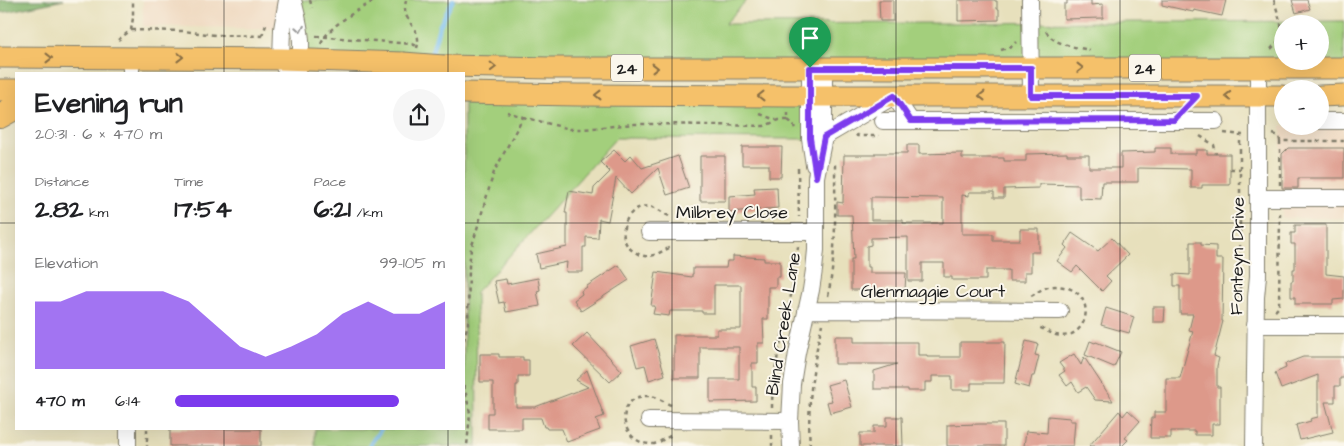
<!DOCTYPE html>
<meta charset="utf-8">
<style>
:root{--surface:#fff;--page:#f6f6f6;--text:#202124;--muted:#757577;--accent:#7c3aed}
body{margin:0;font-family:"Architects Daughter",sans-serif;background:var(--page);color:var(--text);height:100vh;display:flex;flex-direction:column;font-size:19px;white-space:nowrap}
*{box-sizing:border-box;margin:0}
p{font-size:16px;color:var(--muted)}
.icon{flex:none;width:28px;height:28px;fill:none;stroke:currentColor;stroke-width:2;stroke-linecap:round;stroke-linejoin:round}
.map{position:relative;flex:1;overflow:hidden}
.side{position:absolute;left:15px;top:72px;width:450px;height:358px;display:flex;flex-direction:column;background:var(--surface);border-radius:0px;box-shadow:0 5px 20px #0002}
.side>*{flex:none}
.fabs{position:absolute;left:1274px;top:15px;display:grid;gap:10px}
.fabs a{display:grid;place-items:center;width:55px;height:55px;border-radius:50%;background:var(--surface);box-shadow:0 5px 20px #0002;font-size:25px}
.pin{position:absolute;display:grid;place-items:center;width:42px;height:42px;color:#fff;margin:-51px -21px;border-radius:50% 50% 50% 0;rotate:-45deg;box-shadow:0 0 5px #0007}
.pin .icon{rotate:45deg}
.round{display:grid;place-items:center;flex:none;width:52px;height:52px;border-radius:26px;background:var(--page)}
.headline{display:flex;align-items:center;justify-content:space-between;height:85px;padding:0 20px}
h1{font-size:28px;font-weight:700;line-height:38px}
.figures{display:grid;grid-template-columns:repeat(3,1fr);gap:8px;height:85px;padding:5px 20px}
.figures div{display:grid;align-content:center}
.figures b{font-size:25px;font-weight:700}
.figures small{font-size:14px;font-weight:400}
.figures p{font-size:14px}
.chart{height:140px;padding:10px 20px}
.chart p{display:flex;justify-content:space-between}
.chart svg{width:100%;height:90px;margin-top:5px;fill:var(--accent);opacity:.7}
ul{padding:0 20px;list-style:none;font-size:16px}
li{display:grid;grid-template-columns:80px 60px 1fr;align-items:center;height:38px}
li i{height:12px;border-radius:6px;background:var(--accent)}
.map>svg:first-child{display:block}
.built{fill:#eed6bb}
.green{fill:#a3cf7c;stroke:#60764c;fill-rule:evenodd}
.forest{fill:#82b26c;stroke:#4f6744}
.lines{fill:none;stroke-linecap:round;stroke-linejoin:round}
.stream{stroke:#79bff1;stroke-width:4.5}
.building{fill:#dd998a;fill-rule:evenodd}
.minor-casing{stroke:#827e6c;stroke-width:18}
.major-casing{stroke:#827e6c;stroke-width:23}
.highway-casing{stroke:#827e6c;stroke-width:26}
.path{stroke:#827e6c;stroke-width:2.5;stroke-dasharray:4 4;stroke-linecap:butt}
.minor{stroke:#fff;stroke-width:16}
.major{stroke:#f5c16b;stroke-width:21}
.highway{stroke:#f5c16b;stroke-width:24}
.major-bridge-casing{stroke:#827e6c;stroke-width:23;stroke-linecap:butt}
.path-bridge{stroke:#827e6c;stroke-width:2.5;stroke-dasharray:4 4;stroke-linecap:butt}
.major-bridge{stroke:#f5c16b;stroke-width:21}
.oneway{stroke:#999}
.oneway2{stroke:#886e44}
.route-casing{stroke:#fff;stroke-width:10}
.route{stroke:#7c3aed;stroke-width:6}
.grid{fill:none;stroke:#1c1c1c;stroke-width:1;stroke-opacity:0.55}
.labels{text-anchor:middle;stroke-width:4;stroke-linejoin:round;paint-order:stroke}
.shield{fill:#fbf7ec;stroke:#5f5e5a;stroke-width:1}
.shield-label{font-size:16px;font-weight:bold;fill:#1c1c1c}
.street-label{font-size:18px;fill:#1c1c1c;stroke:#fbf7ec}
</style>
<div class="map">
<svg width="1344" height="446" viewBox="0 0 1344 446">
<rect width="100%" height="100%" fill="#fbf7ec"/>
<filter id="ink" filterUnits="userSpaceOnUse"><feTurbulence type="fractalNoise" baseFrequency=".02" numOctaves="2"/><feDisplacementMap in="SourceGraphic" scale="10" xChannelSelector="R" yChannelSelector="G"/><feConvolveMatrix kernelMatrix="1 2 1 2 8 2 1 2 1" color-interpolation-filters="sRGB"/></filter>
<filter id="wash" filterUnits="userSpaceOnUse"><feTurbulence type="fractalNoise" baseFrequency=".0096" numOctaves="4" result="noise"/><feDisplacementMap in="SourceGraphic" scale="20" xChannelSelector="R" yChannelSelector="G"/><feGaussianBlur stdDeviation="1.12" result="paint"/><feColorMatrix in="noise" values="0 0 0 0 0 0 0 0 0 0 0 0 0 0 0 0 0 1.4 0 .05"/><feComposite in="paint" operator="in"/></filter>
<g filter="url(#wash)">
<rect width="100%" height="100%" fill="#e7e0bc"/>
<path class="built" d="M143,0H287L282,29L143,26Z
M1281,126L1344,127V218H1282Z"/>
<path class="green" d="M293,0H747L725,24L1344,21V68L301,59ZM1282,24H1320V61H1282Z
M464,93L810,96V139L616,138L549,213L476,292L477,446H315V429H464Z"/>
<path class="forest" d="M0,0H64L0,13Z"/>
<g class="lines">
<path class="stream" d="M430,59L439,27L453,0
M369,446L381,429"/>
</g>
<g id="blocks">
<path class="building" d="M879,0H893V21H880Z
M958,0H995V1H997V9H999V20L958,21Z
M1067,0H1091V5L1103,4V18L1064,19V4H1067Z
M1162,0H1226L1222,16L1194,10L1193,12L1162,5Z
M1292,0H1307L1310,9L1296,13Z
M907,145H919V154L962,153V158H1004V161H1026V154L1067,153V155H1089V168H1121V153L1155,152V148H1171V154H1196V150H1207V154H1230V185H1202V188H1191V169L1138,168V182H1102L1101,199L1079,198V185L1039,184V188L1004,189V198H994V192H969V196L962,195V234H993V240H1020V229H1039V252H1031V272H1025V281H1009V270H986V280H952V277H944V263H922V281H908V237L871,238V245L867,246V267H870V273H906L905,290H851V259H854L852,215H837V202L843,203L844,155H875V153H907ZM871,197L943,198V223H903V220H871Z
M742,147H782L781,177H769V165H742Z
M1288,148H1344V178H1298V188H1282V154Z
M614,150L625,161L631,155L642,168L678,156L689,188L667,195L658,168L631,194L616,178L608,221L599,219L598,238L586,237V247H583V272H566L567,262L539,268L536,254L567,247V213H565L569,191L593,195L594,188L610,172L600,162Z
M700,156H725V201H700Z
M777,187L778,208L729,212V196L755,194L754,188Z
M1295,225H1326V274L1344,276V299L1333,300V304H1295V297H1291V281H1293V269H1295V244H1291V233H1295Z
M1072,233L1098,251L1112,238L1128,255L1106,276L1111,281L1102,291L1077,266L1072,272L1057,261L1067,248L1064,245Z
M1190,242H1201V245L1216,246V259H1223L1222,321H1223L1214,356L1219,358L1217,366V387H1220V424H1212V435H1195V431H1171V438H1150L1151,418H1154V412H1166V378H1180L1193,331L1189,330L1193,314H1180V286H1174V274L1190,275Z
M733,256L764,258V261H780V277H776V287H768V319H763L764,343H758V363H752V387H756V401L710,402V379H739V347H700V378H674V335H717V329H741V285H714V313H702V311H670L669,316L653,314L655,306H651L656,272L692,277V274H693V268H726L727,261H733Z
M619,265L629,280L581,311L574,300L582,294L581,291L587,287V286Z
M538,278L540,290L537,291L540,306L506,312L504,302L499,303L494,281L506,279L507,284Z
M1153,307H1165L1164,322H1153Z
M1106,308L1134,317L1129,333L1101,325Z
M587,333L622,371L610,382L573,346Z
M835,336H854V342H918V355H927V357H960V342H1005L1004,383H971V390H952V376H932V382H925V391H908V389H874V371L897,364H835Z
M654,339L665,375L649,380L645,365L637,367L631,346Z
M1026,341L1038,344L1035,355L1039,356L1034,376H1032L1029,388L1015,384Z
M1090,341L1095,343L1096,342L1121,352L1114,367L1085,355Z
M480,354H499V357H523V360H529V376H518V385H516V407H535L588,387L576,380L587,370L604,416L596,419L600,430L567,442L562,429H547L546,427H544L541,418H522V429H488V413H493V382H480Z
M1074,354L1081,365L1084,357L1113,401L1095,400L1086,387L1078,392L1072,382L1067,386L1059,375L1065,371L1059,363Z
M1303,357H1344V378H1340V386H1335V402H1325L1333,432L1300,440L1296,425L1311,421L1310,419L1318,417V375L1281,389L1275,373L1286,368L1285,364Z
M844,380L852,407L830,413L827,402L832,401L827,385Z
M1128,410L1140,421L1125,438L1128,440L1122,446H1089L1119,411L1123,416Z
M1048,416L1070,418V421H1075L1073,446H1024L1026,431L1047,433Z
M887,417H902L903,446H860V433H874V426H887Z
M980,424H1004V446H947V425Z
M170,429H261V446H170Z"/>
</g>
</g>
<g filter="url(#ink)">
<use href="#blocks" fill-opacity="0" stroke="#827e6c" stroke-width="1"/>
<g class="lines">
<defs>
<path id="minor" d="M293,0C300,28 305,44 297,74
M1030,0L1031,96
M131,57V74
M810,68V139L814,165
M287,74L281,59L282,29L287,0
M883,121H1216
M1320,121H1344
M824,137L894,96L911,121
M1258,198H1344
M649,232H816
M806,310L1060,311
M1255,325H1344
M649,420L790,421
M128,446V429
M791,446L790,421L792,384L797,353L811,290L814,270L816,250V177L824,137V68
M1254,446L1256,297L1258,276V68"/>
<path id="major" d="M0,57L281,59L403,63
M444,66L550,68H1344
M0,90H16
M464,93L578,95L789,96H1282
M1320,96L1344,95"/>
<path id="highway" d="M0,116L16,107"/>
</defs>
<use href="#minor" class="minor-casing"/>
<use href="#major" class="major-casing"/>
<use href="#highway" class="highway-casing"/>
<path class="path" d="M310,0L312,8
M406,0C405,6 404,12 407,17C413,29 421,33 417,48
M1274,0L1281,24L1282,39
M131,30L184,31L215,35L266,36
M1046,31C1053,45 1076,47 1090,50
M262,36L266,25
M316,36L412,44
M118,40L131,30L133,18V0
M321,44C330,24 356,12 375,0
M1271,49L1282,37
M1001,50L1011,47L1016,42
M760,114L776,120
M523,117L570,129H584L633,124H658L764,126L779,120H788V113
M788,120L792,123L795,128
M1224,133L1243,135
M856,134L857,136H879
M1273,134L1279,136L1280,141H1344
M1200,136L1214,145L1216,154
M1280,141V185
M798,168L799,217
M1230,169H1240
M669,216C663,213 658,209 652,207C627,201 613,238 633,251C638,254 643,257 648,256C656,256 662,251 669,248
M828,296C837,251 835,206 835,162
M1031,296C1036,293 1040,290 1045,288C1053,285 1060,286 1068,288C1098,298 1087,342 1056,335C1050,333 1044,329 1038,327
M1240,297V135
M1275,311L1279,307L1280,213
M464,340L468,323L469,266L471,249L494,172L523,117L507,112
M464,385L470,413L467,446
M671,405C663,402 657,396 649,396C613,394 618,446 654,444C660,442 666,438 672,435
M772,408C772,365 786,326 793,284C796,272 797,258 798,246
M147,429V446
M772,435V446
M810,446C807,404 813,364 822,324"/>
<use href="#minor" class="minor"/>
<use href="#major" class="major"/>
<use href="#highway" class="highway"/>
<defs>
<path id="major-bridge" d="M403,63L444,66"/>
</defs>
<use href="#major-bridge" class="major-bridge-casing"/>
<path class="path-bridge" d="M412,44L417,46"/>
<use href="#major-bridge" class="major-bridge"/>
</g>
<defs><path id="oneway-chevron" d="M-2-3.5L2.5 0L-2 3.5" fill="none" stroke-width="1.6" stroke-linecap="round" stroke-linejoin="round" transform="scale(1.25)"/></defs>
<use class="oneway" href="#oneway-chevron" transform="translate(300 29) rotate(80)"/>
<g class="oneway2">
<use href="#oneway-chevron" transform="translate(180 57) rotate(1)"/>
<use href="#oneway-chevron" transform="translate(49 58)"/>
<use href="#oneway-chevron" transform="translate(493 67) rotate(1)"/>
<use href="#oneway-chevron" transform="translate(655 68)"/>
<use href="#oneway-chevron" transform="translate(1080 68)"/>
<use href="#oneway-chevron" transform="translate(598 95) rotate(-180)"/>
<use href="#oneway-chevron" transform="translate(761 96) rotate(-180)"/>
<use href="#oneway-chevron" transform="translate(982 96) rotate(180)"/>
<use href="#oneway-chevron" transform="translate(1228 96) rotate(180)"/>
</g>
</g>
<g class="lines" filter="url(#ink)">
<defs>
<path id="route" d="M810,68H1031V96H1197L1174,120L911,121L894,96L824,137L816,177L810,138Z"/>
</defs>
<use href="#route" class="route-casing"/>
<use href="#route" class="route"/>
</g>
<path class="grid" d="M224,0V74M448,0V74M672,0V446M896,0V446M1120,0V446M0,223H16M464,223H1344M224,429V446M448,429V446"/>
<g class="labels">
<g class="shield">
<rect x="611" y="54.5" width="32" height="27" rx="4"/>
<rect x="1129" y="54.5" width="32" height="27" rx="4"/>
</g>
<g class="shield-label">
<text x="627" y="74">24</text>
<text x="1145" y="74">24</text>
</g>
<g class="street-label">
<text x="732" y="218">Milbrey Close</text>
<text transform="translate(1237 256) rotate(-89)" y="6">Fonteyn Drive</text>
<text x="933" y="297">Glenmaggie Court</text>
<text transform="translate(783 324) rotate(-81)" y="6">Blind Creek Lane</text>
</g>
</g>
</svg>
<div class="fabs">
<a>+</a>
<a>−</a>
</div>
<div class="pin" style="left:810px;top:68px;background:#1e9e55"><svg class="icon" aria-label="arrive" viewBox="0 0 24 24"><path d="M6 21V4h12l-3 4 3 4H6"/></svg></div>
<section class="side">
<div class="headline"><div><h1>Evening run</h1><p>20:31 · 6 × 470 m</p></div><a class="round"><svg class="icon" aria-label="share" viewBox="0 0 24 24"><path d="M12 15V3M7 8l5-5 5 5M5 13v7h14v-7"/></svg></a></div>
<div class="figures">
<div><p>Distance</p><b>2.82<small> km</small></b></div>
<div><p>Time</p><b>17:54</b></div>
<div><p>Pace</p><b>6:21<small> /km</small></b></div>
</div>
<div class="chart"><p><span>Elevation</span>99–105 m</p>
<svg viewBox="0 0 160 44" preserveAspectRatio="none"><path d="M0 44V11L10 11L20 6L30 6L40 6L50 6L60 11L70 22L80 33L90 38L100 33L110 27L120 17L130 11L140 17L150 17L160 11V44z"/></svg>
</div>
<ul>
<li><b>470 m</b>6:14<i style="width:83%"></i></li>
</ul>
</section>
</div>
